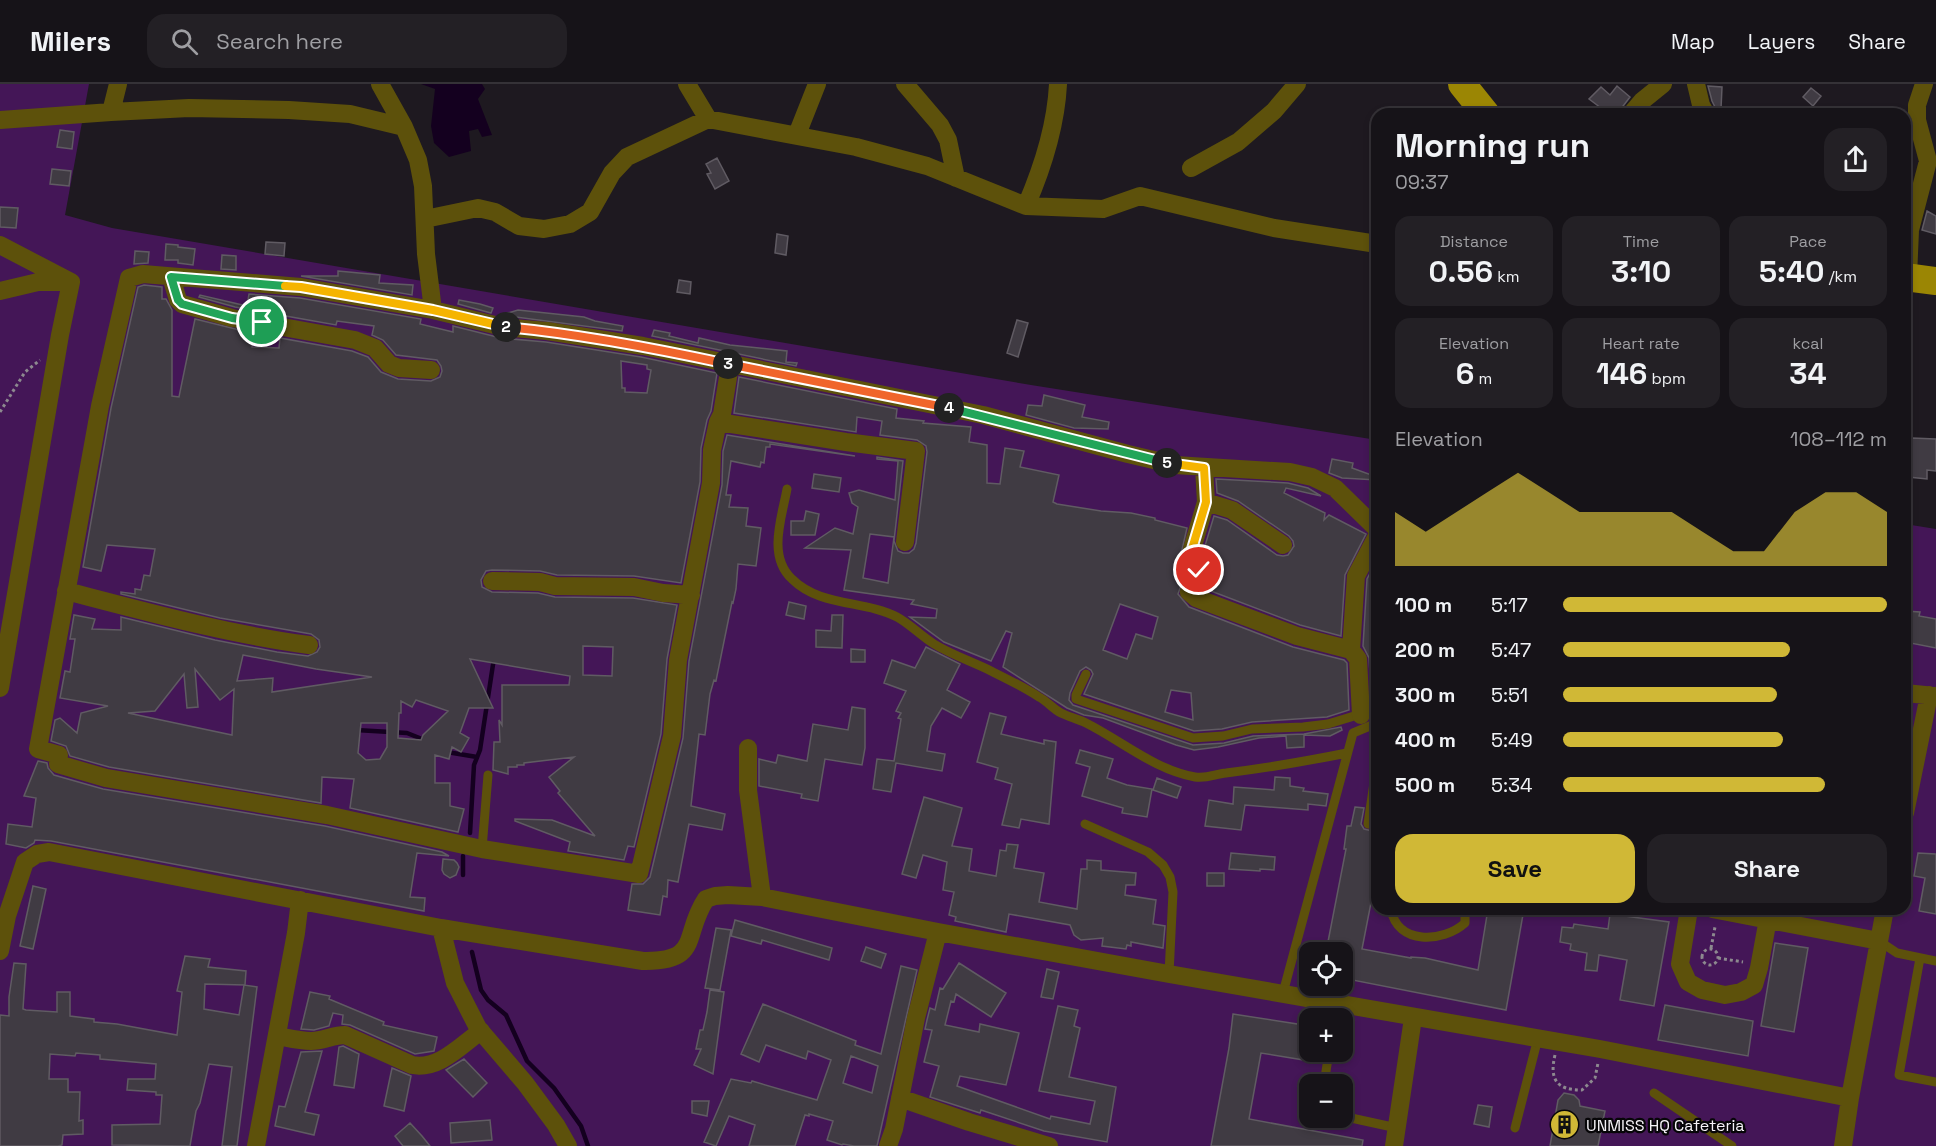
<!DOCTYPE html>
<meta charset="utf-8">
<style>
:root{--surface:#161318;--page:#232025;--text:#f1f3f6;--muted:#9e9ea2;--line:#353237;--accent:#d0b836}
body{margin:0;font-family:"Space Grotesk",sans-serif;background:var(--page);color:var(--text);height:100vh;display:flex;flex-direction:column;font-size:22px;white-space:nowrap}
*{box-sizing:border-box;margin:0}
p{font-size:20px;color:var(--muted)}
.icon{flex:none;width:33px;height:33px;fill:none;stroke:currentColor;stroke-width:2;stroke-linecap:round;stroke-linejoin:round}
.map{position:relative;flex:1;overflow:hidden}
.drawer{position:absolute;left:1371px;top:24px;width:540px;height:807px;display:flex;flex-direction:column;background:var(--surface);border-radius:18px;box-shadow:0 3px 9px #0003,0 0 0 2px var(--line)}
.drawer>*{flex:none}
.fabs{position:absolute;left:1299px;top:858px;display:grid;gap:12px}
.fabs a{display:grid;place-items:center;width:54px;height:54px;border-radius:12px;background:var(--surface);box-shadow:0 3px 9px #0003,0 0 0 2px var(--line);font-size:30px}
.pin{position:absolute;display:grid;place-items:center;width:51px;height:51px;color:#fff;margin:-26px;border:3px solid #fff;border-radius:50%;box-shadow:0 2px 6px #0007}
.km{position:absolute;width:30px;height:30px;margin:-15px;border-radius:50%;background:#222;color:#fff;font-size:16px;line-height:30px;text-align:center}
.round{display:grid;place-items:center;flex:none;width:63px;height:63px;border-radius:18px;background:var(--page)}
.summary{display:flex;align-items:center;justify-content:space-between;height:102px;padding:0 24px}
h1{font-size:33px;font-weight:700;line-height:45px}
.metrics{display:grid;grid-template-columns:repeat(3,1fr);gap:9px;height:102px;padding:6px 24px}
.metrics div{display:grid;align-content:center;border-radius:15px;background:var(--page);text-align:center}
.metrics b{font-size:30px;font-weight:700}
.metrics small{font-size:16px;font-weight:400}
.metrics p{font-size:16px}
.chart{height:168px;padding:12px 24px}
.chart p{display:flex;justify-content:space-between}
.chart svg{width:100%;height:108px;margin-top:6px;fill:var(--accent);opacity:.7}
.primary-button{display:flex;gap:12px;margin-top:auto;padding:12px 24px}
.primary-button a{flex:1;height:69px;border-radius:18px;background:var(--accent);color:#111;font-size:24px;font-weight:700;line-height:69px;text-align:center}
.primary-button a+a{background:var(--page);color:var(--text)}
ul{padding:0 24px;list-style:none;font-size:20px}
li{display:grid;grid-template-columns:96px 72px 1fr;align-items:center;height:45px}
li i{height:15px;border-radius:8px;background:var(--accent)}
header{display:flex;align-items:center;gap:36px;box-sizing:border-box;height:84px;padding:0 30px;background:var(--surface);border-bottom:2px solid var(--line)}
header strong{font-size:28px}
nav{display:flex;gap:33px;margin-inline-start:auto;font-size:21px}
.search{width:420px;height:54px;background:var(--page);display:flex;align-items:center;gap:15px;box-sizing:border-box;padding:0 21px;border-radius:18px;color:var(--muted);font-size:22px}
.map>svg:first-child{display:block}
.green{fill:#441657;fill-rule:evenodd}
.water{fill:#14001f}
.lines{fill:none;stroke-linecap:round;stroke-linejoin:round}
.stream{stroke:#14001f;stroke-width:4.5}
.building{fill:#403b43;stroke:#605b63;stroke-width:1.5;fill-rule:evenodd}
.path{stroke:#8d898f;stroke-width:3;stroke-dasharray:3 3;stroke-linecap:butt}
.lane{stroke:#5d510b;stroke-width:9}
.street{stroke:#5d510b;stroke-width:18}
.primary{stroke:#9b8604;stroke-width:28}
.split-1-casing{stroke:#fff;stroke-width:12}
.split-2-casing{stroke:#fff;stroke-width:12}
.split-3-casing{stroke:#fff;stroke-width:12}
.split-4-casing{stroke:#fff;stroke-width:12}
.split-5-casing{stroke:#fff;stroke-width:12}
.split-6-casing{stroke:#fff;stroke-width:12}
.split-1{stroke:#22a559;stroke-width:8}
.split-2{stroke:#f5b400;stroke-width:8}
.split-3{stroke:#f0652b;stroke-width:8}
.split-4{stroke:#f0652b;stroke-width:8}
.split-5{stroke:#22a559;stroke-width:8}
.split-6{stroke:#f5b400;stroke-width:8}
.labels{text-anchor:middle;stroke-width:4.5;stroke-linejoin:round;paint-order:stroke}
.poi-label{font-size:16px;fill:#f6f3f8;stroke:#070608;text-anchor:start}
</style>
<header>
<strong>Milers</strong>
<div class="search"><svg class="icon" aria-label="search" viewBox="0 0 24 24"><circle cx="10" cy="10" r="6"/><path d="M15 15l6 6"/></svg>Search here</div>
<nav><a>Map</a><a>Layers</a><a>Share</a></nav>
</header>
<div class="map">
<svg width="1936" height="1062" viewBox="0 0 1936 1062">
<rect width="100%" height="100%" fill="#1e1920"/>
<path class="green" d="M0,0H89L65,131L112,144L1031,301L1377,356V825H1905V440L1936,445V1062H0ZM1310,868H1342V902H1310ZM1310,934H1342V968H1310ZM1310,1000H1342V1034H1310Z"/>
<path class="water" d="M421,0H482L485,5L478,15L492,51L482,53L478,45L469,47L471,67L449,73L434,59L431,42L435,5Z"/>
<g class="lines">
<path class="stream" d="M356,646L407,649L427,657
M447,668L477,673
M470,749L474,681L480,666L494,574
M463,772V791
M472,868L481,906L488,916L506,931L527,977L554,1004L581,1042L588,1062"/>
</g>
<path class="building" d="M1617,2L1630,13L1617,30H1609L1589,15L1601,3L1610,11Z
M1708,2L1722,3L1721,25H1716L1712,17Z
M1811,4L1821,12L1813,22L1803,13Z
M60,46L74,48L72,65L57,63Z
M717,74L729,97L715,105L707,90L711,89L706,80Z
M52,85L71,87L69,102L50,100Z
M0,123L18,124L16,144L0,143Z
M1927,127L1936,132V150L1922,146Z
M777,150L788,152L786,171L775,169Z
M266,158L285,159L284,172L265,170Z
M166,160L178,161V163L195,165L193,181L178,179V176H165Z
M135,167L149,168L148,179L134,180Z
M222,171L236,172V186L221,185Z
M338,187L380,191L379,199L413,201L412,211L301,192H338Z
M679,196L691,198L690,210L677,208Z
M144,201L162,203V215H166L172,226V312L179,313L195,235L252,249V263L279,264L280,254L352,267L368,273L381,288L398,295L431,297L440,293L442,287L441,282L437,276L396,271L383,256L372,251L374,242L337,237L336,241L235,223L199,213L200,211L247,222L249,210L300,214L421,235L420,240L453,248V242L501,254L546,258L641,273L717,289L711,327L707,336L701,364L700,398L681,499L634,492L557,491L540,487L492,486L486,487L481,496L482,503L492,508L538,509L555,513L633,514L677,521L667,575L661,650L634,763L628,762L624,776L568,767L570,758L515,737V735L552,736L595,752L558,709L560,707L549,693L574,673L524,679V681H517V683H508V690L493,686L494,658H500L499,636L502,641V601H569L570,592L470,575L493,624H469L460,649L469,654L461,668L452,663L449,675L435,671V699H450V722L464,725L458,748L350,724L354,695L322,693L321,719L109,683L70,672L66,662L51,657L55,636L60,634L77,649L81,629L108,622L60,614L65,587L70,588L75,555H70L74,531L95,535L92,545L121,546V533L215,556L277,568L308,572L317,568L320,563L319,556L311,550L220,534L121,510V508L135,510V505L141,506L144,491L150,492L155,465L107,461L101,487L83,483L111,324L138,203ZM621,277L647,281V285L651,286L647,309L625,308V304H622ZM583,562L613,563L612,592L583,591ZM243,571L316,585L372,593L272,608L273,594L237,597ZM195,585L220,616L234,605L232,651L128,629L155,627L184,590L187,624L198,623ZM416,616L448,627L423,651L421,656L398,654L399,629H401V617L412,623ZM361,639H387V663L380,675L366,676L358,669Z
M459,216L480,220L493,224L491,229L458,220Z
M518,226L584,233L595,237L623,242L622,247L501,231Z
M1017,236L1028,239L1018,273L1007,269Z
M654,246L670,249L669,252L698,259L699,254L730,261L787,267L786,278L797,279L796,282L652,252Z
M739,293L897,325L896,334L924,337L923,339L971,343L969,358L987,361V399L1000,400L1005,364L1024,367L1020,383L1059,391L1053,418L1057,420L1101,427L1131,429L1155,434V436L1187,444L1181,470L1182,475L1188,481L1178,510L1189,523L1293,563L1344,576L1347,579L1349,626L1327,633L1252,638L1222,645L1194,647L1084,610L1093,590L1091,586L1086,583L1080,587L1070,609L1069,616L1073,621L1193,661L1224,659L1253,652L1304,650L1341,643L1342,646L1330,652L1304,651V663L1287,664L1286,652L1259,654L1218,663L1194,666L1176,661L1103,634L1084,631L1067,624L1003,583L1012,549L1006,547L991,577L944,558L910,533L936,534L937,525L911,520L914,516L844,506L851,466L805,464L835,444L853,450L858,423L852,419L849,409L859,406L895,416L898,377L877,375V373L903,377L894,457L898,467L903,469H909L914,465L916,459L927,368L926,362L917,356L880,351L882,337L857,333L856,348L734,329ZM870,450L894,453L888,499L863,494ZM1120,520L1158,533L1152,555L1136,550L1127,575L1103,566ZM1171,606L1191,609L1193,636L1165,628Z
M1044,311L1085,321L1082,333L1109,338L1108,345L1074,344L1026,331L1028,321L1042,322Z
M727,351L855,372L770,360V363H766L764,379L761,378L760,383L731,377L726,411H731L729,423L748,424L746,442L761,444L756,482L738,480L736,505L733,519L732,518L716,597L714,596L710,610L705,651L699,650L691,722L725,730L722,746L689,740L678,798L668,796L667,813L663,812L660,831L628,826L632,800H643L650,793L683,654L689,577L722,401L723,367Z
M1912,354L1936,355V387L1927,386V395L1908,393Z
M1332,375L1353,379L1352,384L1377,393V396L1342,394L1329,389Z
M814,390L841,394L839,408L812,404Z
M1216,395L1288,399L1308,404L1321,412L1286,404L1284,409L1325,429L1324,436L1329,431L1366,450L1345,491L1341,552L1300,541L1203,504L1211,486L1209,472L1204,465L1214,432L1227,436L1277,471L1283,472L1288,471L1294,462L1293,457L1289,452L1238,417L1217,409Z
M806,427L819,430L815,451H791V437H804Z
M1377,476V534L1373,533L1371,575H1377V618L1372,619L1369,574L1363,562L1367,495Z
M789,518L806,522L804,535L786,531Z
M1905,527L1920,528L1919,532L1936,535V564L1905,558Z
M832,531H843L842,564L816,563V546L831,547Z
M926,563L960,580L947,606L970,618L961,634L942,624L931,642L927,667L945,670L942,687L896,679L891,708L873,705L877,675L894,677L901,635L898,634L901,629L896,627L906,607L884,599L892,576L915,584Z
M851,565L865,566V578H851Z
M852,623L865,625V664L862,681L825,675L818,717L801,714L802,710L759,702V675L776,679L778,671L807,677L813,640L848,646Z
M990,629L1006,633L1001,650L1044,660V656L1056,658L1049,740L1021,735L1019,744L1002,741L1012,700L995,695L998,684L977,678Z
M1080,666L1113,675L1107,694L1127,701L1152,705L1147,733L1122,729L1123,724L1082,712L1090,683L1076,679Z
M38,677L47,679L48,684L54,691L103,705L325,742L442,768L449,772L417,769L410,813L425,814L424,827L51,757L35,756L34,759L26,764L6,760L8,740L32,743L36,714L24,712Z
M1275,693L1290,694V702L1304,704L1303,707L1328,710L1326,722L1308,720V726L1245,721L1241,746L1205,742L1209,716L1233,720L1234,703L1274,706Z
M1157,694L1181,703L1177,714L1153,706Z
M924,713L962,724L952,762L972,765L969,787L996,792L1000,766L1006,767L1007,760L1018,761L1014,784L1044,789L1039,818L1077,825L1081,785H1087V776L1101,777V786L1136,789L1135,801H1126L1125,811L1156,816L1153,840L1165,842L1163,864L1131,858V862L1127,861L1126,865L1102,862L1103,854L1081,856L1074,851L1070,841L1009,830L1006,848L955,837L956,833L949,831L954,808L943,806L947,778L923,771L916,794L902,790Z
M1355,723L1364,724L1361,740L1364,745L1377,748L1375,779H1377V788L1362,865L1411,874V873L1425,874L1478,886L1488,825H1524L1506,926L1342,894V868H1326L1346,765H1344L1347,742H1351Z
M1231,769L1275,773L1274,786L1260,785V787L1229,785Z
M1918,769L1936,770V830L1919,827L1925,794L1914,792Z
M443,775L454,776L457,779L459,783L456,791L450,794L444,790L442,786Z
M1207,789H1224V802H1207Z
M33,802L46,805L33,865L20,862Z
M1610,830L1669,838L1654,922L1620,916L1627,876L1599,871L1597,887L1585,886L1587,869L1570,866L1571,860L1560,858L1562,843L1573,844L1574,840L1608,845Z
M735,836L832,864L829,876L762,856L761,860L731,852Z
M716,844L731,846L720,906L705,904Z
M1775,859L1808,864L1794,948L1761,942Z
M866,863L886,870L881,884L861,877Z
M185,872L210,875L208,883L246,887L245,901L205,900L204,925L239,931L244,901L257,903L237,1062H222L232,983L209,980L200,1019L196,1027L190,1062L112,1061V1041L160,1040L162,1011H156V1008L127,1006L128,995H155L156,980L100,975V971L76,969L75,972L50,970L49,995H68V1008H80L79,1037L83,1036V1050L63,1051L62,1061L58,1062H0V931L9,932V913L14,879L26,880L23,925L26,926L57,928V908H70V932L94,935V938L117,940L177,951L182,908L177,907Z
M959,879L1006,909L991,933L956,910L954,918L951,917L945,941L979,948L980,940L1019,949L1006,1001L960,992L957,1002L1050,1035L1051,1032L1090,1040L1095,1017L1039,1007L1058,922L1078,926L1074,942L1080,944L1069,993L1116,1003L1107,1058L1044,1047L981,1026L980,1029L930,1013L939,982L924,978L932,946L925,945L927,936L930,924L935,926L940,904L943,905Z
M901,882L917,886L877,1062H854L843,1060L842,1061L827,1056L833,1037L809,1030V1032L805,1031L795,1062H749L755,1041L729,1032L716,1062L704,1058L731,995L751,999L752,997L817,1016L831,976L808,967L806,975L766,961L759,978L741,970L763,920L856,957L855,961L881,970ZM851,972L878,982L872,1009L843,999Z
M1047,885L1059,888L1053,915L1041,913Z
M710,906L724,908L713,990L694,981L701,965H696L700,946H703L707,928Z
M310,908L330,912L329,915L384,938L383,941L437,953L434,967L415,970L350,941L342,940L343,931L333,929L329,942L314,946L301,945Z
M1665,921L1753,937L1748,972L1658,956Z
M1233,930L1310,942V977L1261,969L1249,1035L1363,1056L1362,1062H1211L1229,964Z
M343,962L359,970L354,1004L334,1001L339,963Z
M322,967L305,1028L319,1031L314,1051L275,1042L279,1022L285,1023L301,968Z
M464,975L487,999L473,1013L446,986Z
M392,984L411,992L404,1027L384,1022Z
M1564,1009L1574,1011L1579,1016L1580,1022L1605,1027L1598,1062H1550L1558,1016Z
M692,1017H709L707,1032L692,1029Z
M1478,1021L1492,1023L1489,1043L1474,1040Z
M490,1036L492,1056L451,1059L450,1039Z
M410,1039L422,1052L430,1062H403L395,1052Z"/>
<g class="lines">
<path class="path" d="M0,328L25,288L40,276
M1711,864L1715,843
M1702 873a8 8 0 1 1 16 0a8 8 0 1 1-16 0Z
M1718,874L1743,878
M1555,971C1549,996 1557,1006 1582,1006L1595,994L1598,979"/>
<path class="lane" d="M787,405C782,433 767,472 792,495C820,523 864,516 897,533C910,540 921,552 934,560C952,571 973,578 991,587C1007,595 1024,603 1039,613C1047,617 1053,625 1061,629C1069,633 1078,635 1086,639C1122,657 1155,686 1195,693C1207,695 1215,690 1226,689C1267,684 1307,677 1347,669
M1086,590L1076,611V615L1193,654L1223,652L1252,645L1303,643L1328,640L1377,625
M1377,678L1368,740L1377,741
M1085,740L1148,768L1163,781L1170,793L1173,808L1169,890
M482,765L488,691
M1391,825C1397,861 1443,859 1465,839V825
M1879,857L1897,869L1936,877
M1920,874L1899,991L1936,998
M1283,909L1353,649L1377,639
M1335,934L1337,920
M1324,1000L1329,968
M1654,1009L1732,1062
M1342,1032L1397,1044
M1515,1044L1538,954"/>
<path class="street" d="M380,0L404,43
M687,0L708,35
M905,0L940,41L948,56L956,94
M1696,0L1701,21L1706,30
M111,28L189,24L289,26L350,30L404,43L418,76L423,102L426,170L433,226
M1631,30L1642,17L1663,0
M0,36L111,28L118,0
M798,48L817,0
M1191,84L1238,58L1274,27L1297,0
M1026,122C1042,85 1056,41 1058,0
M425,135L478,124L495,128L519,142L544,145L570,140L590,128L612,89L627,73L708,35L856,63L927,82L1026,122L1103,125L1140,112L1274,144L1377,160
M0,161L71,198L60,251L0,604
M171,193L178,216L182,220L232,234L355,256L375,264L389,280L399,284L431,286
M1908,193L1910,146L1928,77L1917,36V21L1924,0
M0,207L38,198H69
M730,281L722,330L718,338L712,366L711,399L678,576L672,652L639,790L482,765L327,731L106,694L58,680L59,671L38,665L100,322L129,194L143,190L301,203L433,226L503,243L547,247L643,262L983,331L1128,370L1175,381L1290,388L1312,393L1335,404L1377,445
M718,338L846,358L916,367L905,458
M1204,384L1206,418L1192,465V470L1198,475L1200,482L1189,508L1196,514L1297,552L1351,566L1356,492L1377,452
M1206,418L1232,426L1283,461
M492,497L540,498L555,502L634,503L663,509L691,511
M66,507C147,528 227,550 309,561
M1351,566L1358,575L1361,631
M1905,609L1936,612
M748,664V706L762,813
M1905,729L1929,611
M1689,825L1680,880L1688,898L1702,906L1725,911L1741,908L1754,901L1759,884L1768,835
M1712,825L1879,857
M441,844L455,899L478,944L525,999L556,1041L568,1062
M0,867L7,832L25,778L37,770L49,768L441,844L643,877C702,878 682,851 706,815L715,812L728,811L762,813L938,848L1169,890L1600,965L1850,1014
M277,952C288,954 300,957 311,957C323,957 333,951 345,951L412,981C439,986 460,962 481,947
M900,1014L969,1038L1049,1062
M256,1062L296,849L300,816
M888,1062L894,1045L916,934L938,848
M1394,1062L1413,934
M1843,1062L1850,1014L1885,825"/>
<path class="primary" d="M1462,0L1486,30
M1905,193L1936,197"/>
</g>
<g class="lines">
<defs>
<path id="split-1" d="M262,238L232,234L182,220L178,216L171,193L285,202"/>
<path id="split-2" d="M285,202L301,203L433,226L506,243"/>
<path id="split-3" d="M506,243C581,250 654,264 728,280"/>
<path id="split-4" d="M728,280L949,324"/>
<path id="split-5" d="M949,324L1167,379"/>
<path id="split-6" d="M1167,379L1204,384L1206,418L1192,465V470L1199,478V486"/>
</defs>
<use href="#split-1" class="split-1-casing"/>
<use href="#split-2" class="split-2-casing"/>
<use href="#split-3" class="split-3-casing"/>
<use href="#split-4" class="split-4-casing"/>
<use href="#split-5" class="split-5-casing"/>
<use href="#split-6" class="split-6-casing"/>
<use href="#split-1" class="split-1"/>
<use href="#split-2" class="split-2"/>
<use href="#split-3" class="split-3"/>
<use href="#split-4" class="split-4"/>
<use href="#split-5" class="split-5"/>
<use href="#split-6" class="split-6"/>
</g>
<defs>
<symbol id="building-disc" viewBox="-11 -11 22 22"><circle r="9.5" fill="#d0b836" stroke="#070608"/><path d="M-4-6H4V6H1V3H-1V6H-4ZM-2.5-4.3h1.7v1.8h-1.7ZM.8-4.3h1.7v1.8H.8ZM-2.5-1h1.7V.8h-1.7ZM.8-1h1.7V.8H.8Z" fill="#111"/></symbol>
</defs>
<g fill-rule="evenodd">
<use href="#building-disc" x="1548" y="1024" width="33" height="33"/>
</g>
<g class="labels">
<g class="poi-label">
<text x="1586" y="1047">UNMISS HQ Cafeteria</text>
</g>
</g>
</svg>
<div class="fabs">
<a><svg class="icon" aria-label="locate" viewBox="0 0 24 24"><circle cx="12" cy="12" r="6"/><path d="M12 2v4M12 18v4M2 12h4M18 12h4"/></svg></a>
<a>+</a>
<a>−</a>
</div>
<div class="pin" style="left:262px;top:238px;background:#1e9e55"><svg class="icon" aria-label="arrive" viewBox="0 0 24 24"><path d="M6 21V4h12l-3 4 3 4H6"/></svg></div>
<div class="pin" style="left:1199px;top:486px;background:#d93025"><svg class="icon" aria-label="check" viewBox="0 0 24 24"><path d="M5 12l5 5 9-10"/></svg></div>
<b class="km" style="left:506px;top:243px">2</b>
<b class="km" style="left:728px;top:280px">3</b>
<b class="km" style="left:949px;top:324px">4</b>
<b class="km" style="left:1167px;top:379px">5</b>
<section class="drawer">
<div class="summary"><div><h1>Morning run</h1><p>09:37</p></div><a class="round"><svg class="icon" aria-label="share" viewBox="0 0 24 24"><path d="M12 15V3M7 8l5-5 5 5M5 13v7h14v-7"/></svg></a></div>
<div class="metrics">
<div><p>Distance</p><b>0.56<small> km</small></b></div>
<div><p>Time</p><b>3:10</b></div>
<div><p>Pace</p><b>5:40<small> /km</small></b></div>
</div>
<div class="metrics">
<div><p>Elevation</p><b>6<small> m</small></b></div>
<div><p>Heart rate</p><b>146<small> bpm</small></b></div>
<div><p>kcal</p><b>34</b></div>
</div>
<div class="chart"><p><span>Elevation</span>108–112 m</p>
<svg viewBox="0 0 160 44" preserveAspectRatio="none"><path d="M0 44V22L10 30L20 22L30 14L40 6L50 14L60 22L70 22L80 22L90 22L100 30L110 38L120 38L130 22L140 14L150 14L160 22V44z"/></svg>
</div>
<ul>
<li><b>100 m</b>5:17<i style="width:100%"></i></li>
<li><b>200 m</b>5:47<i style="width:70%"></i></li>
<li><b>300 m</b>5:51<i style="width:66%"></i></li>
<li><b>400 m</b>5:49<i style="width:68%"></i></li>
<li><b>500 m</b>5:34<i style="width:81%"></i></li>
</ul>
<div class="primary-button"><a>Save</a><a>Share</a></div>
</section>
</div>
